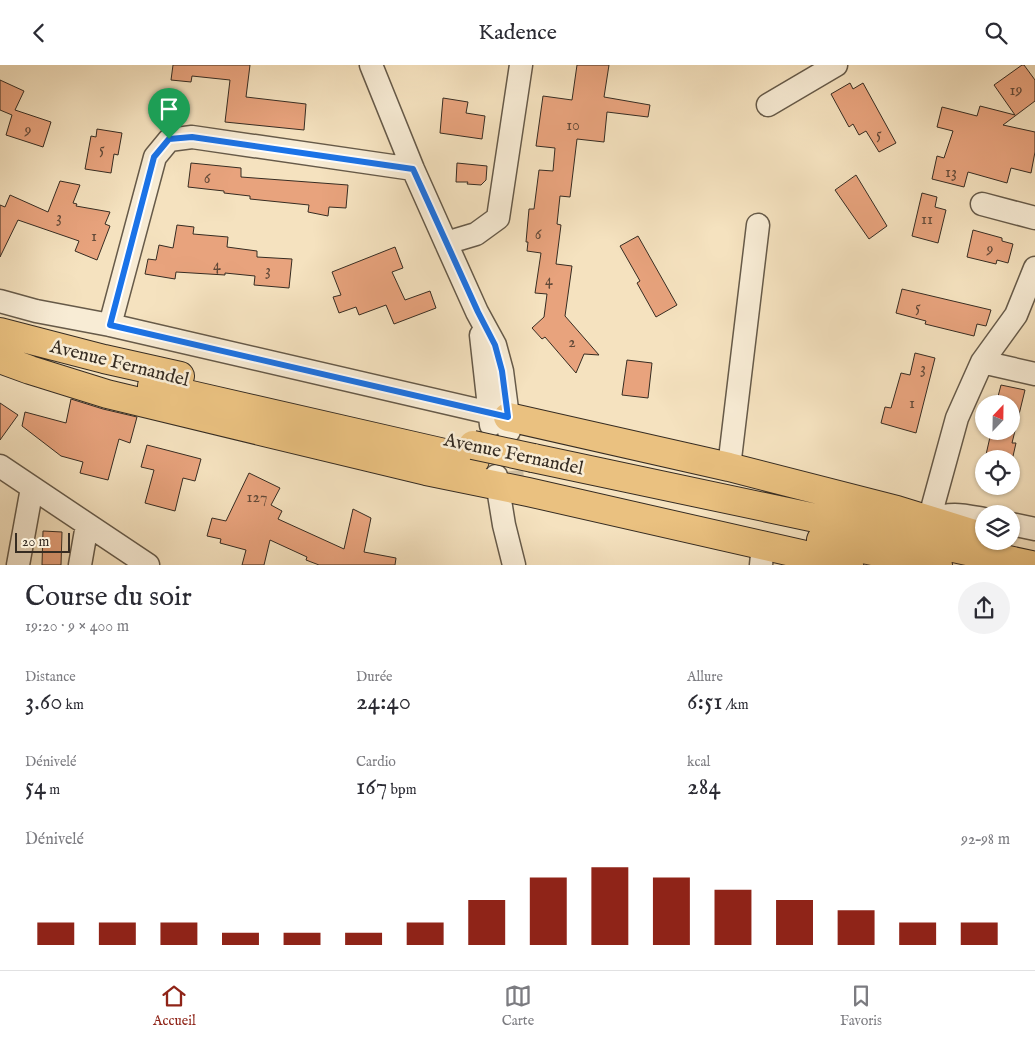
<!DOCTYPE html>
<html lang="fr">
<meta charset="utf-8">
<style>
:root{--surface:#fff;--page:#f2f2f3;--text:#2b2b33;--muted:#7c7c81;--line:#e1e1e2;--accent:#8f2418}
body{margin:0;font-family:"IM FELL English",serif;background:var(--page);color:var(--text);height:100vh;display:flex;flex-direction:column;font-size:19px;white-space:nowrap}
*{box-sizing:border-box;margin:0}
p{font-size:16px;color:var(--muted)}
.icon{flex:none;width:28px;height:28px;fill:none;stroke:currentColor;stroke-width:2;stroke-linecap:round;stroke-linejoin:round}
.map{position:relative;height:500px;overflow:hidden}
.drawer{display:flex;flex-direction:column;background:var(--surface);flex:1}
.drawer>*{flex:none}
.needle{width:32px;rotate:22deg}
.buttons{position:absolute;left:975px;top:330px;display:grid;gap:10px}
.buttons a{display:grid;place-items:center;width:45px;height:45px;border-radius:50%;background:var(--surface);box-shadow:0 1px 4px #0004;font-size:25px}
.scale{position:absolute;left:15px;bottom:12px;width:55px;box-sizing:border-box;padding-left:5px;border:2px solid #362c22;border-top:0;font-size:14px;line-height:18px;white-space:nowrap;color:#362c22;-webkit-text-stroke:4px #f8ecd5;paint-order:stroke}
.pin{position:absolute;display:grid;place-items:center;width:42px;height:42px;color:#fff;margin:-51px -21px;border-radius:50% 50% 50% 0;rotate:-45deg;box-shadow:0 0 5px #0007}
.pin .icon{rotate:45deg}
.round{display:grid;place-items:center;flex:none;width:52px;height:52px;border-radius:26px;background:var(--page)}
.head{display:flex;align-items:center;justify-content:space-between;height:85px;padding:0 25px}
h1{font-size:28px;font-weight:600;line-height:38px}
.stats{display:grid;grid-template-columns:repeat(3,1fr);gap:8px;height:85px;padding:5px 25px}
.stats div{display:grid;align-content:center}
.stats b{font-size:25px;font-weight:600}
.stats small{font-size:14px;font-weight:400}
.stats p{font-size:14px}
.chart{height:140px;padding:10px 25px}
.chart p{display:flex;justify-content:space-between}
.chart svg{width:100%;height:90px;margin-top:5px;stroke:var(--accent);stroke-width:6}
header{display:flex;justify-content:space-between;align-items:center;height:65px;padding:0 25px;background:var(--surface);font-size:22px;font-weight:600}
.tabs{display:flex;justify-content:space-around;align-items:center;height:70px;border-top:1px solid var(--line);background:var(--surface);font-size:14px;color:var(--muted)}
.tabs a{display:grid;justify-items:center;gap:2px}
.tabs .current{color:var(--accent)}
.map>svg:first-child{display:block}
.building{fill:#e8a37d;stroke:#362c22}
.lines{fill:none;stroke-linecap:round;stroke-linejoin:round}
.minor-tunnel{stroke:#cfbea0;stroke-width:22;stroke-dasharray:22 11;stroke-linecap:butt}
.minor-casing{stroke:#665a49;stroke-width:25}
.major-casing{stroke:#362c22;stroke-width:30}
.minor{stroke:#f8ecd5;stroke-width:22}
.major{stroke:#eac180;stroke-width:28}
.major-bridge-casing{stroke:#362c22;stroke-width:30;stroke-linecap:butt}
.major-bridge{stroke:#eac180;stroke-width:28}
.route-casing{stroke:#fff;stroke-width:10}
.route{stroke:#1a73e8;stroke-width:6}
.labels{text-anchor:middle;stroke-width:5;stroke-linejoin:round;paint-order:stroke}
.number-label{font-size:16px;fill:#624a39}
.street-label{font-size:19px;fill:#362c22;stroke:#f8ecd5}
</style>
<header><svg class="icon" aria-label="back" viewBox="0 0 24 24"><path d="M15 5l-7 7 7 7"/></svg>Kadence<svg class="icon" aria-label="search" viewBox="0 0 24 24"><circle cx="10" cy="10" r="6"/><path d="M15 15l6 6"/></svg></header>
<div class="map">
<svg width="1035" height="500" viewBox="0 0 1035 500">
<rect width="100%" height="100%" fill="#f5e2bf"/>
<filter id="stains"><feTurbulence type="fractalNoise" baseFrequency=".004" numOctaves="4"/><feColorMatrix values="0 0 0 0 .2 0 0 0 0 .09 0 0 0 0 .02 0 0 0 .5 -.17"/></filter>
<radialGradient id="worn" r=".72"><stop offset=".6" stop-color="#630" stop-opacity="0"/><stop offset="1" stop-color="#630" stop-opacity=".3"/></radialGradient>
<path class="building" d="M173,0H250L246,32L306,39L304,65L225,57L230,15L192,11L191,17L171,15Z
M577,0H609L604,32L650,40L648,52L607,47L604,77L577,74L570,132L560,131L557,159L561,160L556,199L572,201L565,251L599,290L584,289L576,308L545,272L542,274L532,263L544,252L547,229L535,228L541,188L527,186L528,177H526L529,144H534L539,105L553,106L555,83L536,81L543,31L572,35Z
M1022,0H1024L1035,15V36L1003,60L1035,67V87L1031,108L1011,103L1007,118L968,107L964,122L932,114L937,91L944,93L953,66L937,62L942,42L977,51L980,41L1015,50L994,20Z
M0,15L24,26L15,45L51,57L43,82L6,70L12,50L0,45Z
M850,18L853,24L863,18L896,78L879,87L866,66L859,70L853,59L849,62L831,29Z
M443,33L468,37L466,48L485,51L482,74L440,68Z
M97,64L122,68L118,90L114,89L111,108L85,104L91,71L96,72Z
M191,98L241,103V112L348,120L346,143L329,142L328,151L308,147L309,140L250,134V131L224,128V126L188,122Z
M457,98L487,101L486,115L481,120L467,119L468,117H456Z
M856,110L887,161L869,174L835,125Z
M60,116L80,120L73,138L77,139L76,141L110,147L105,159L110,161L97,195L75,186L79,176L18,155L0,192V140L5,142L10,130L48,147Z
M922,128L937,132L935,142L946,145L938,178L912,171Z
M177,160L194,162L193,169L228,172L227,182L257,186V192L292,194L289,223L254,220L255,211L225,208V210L176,207L175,214L145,209L148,194L156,195L159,180L173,183Z
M973,165L1002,173V176L1013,179L1008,198L997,195L996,199L967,192Z
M638,171L677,240L656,252L637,218L640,216L620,181Z
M395,182L403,203L392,207L405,235L430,226L436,243L394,259L386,240L359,250L356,242L339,248L333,232L341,230L332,207Z
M902,224L991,245L986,261L977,259L974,271L925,259L926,256L896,248Z
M915,288L935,293L916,368L881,358L885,342L891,343L901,308L910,310Z
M627,295L652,298L648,333L622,330Z
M1001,320L1025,325L1012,378H1016L1011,400V394H985L990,372H989L990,366H1011V339H996Z
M71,334L103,344L137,352L130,378L119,374L108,415L80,408L83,397L61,391L22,361L25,347L66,358Z
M0,338L18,350L0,375Z
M147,380L201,394L195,416L183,413L175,446L145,438L154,405L141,402Z
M249,408L280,423L271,440L282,446L278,454L344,484L353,444L371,453L364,487L396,493L395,500H319L306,495L307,492L270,475L264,500H242L246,485L220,478L221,474L207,471L212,453L226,456Z
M43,466L62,467L61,500H42Z"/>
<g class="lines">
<path class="minor-tunnel" d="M509,373L513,414"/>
<defs>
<path id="minor" d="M371,0L413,104L446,178L477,247L495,280L502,306L508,352L509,366
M768,40L836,0
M982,139L1035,153
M446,178L476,169L498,153L521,0
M0,236L36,246L110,260L508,352
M110,260L155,92L169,75L192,72L413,104
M481,270L491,360
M982,297L1035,309
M0,401L148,500
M729,402L758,160
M496,411L504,460L514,500
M929,455L957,353L982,297L1016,250L1035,203
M930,455C951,447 962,450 984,454
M1011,459L1035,464
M18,500L32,423
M80,500L87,460
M761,500L763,480"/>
<path id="major" d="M0,267L104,294L180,311
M0,294L30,305L107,329L426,406L528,427L849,500
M152,321L475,395
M508,352L729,402L897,445L984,472
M533,393L844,459L1031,500
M821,475L938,500"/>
</defs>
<use href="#minor" class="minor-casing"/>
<use href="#major" class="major-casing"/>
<use href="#minor" class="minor"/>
<use href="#major" class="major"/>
<defs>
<path id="major-bridge" d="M473,380L533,393"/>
</defs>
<use href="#major-bridge" class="major-bridge-casing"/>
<use href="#major-bridge" class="major-bridge"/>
</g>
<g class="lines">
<defs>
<path id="route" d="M192,72L413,104L478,247L495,280L502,306L508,352L110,260L154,92L169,74Z"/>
</defs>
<use href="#route" class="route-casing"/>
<use href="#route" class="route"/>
</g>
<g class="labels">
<g class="number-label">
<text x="1016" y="30">19</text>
<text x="573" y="65">10</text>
<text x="28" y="70">9</text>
<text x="879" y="74">5</text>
<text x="102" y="89">5</text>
<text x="951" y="112">13</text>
<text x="207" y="118">6</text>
<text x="59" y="157">3</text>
<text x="927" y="159">11</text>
<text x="538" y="174">6</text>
<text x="94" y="176">1</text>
<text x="990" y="189">9</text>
<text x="217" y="205">4</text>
<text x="268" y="210">3</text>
<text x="549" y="220">4</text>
<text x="918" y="247">5</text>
<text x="572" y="282">2</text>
<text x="923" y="308">3</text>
<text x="912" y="343">1</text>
<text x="257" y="437">127</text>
</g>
<g class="street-label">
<text transform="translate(120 297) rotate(14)" y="7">Avenue Fernandel</text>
<text transform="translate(514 388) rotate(12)" y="7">Avenue Fernandel</text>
</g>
</g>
<rect width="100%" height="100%" filter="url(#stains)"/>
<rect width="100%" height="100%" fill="url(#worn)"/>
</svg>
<div class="buttons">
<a><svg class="needle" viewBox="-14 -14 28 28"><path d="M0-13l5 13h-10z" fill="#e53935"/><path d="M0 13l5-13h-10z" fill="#7c7c81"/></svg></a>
<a><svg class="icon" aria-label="locate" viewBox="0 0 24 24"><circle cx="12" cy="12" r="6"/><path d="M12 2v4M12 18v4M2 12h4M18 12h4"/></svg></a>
<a><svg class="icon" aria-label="layers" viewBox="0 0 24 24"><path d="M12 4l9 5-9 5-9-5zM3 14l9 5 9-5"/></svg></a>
</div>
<div class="scale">20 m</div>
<div class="pin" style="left:169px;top:74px;background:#1e9e55"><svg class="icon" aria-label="arrive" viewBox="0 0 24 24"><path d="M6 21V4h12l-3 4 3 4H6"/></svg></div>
</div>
<section class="drawer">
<div class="head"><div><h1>Course du soir</h1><p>19:20 · 9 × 400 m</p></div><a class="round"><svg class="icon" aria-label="share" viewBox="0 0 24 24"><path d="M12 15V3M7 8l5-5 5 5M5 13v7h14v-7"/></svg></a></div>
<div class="stats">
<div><p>Distance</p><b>3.60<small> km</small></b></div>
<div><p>Durée</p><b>24:40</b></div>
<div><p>Allure</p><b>6:51<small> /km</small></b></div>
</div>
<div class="stats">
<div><p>Dénivelé</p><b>54<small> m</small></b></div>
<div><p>Cardio</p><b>167<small> bpm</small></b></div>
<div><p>kcal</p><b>284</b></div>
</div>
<div class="chart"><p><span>Dénivelé</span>92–98 m</p>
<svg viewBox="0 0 160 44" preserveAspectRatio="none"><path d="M5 44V33M15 44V33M25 44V33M35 44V38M45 44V38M55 44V38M65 44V33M75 44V22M85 44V11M95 44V6M105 44V11M115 44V17M125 44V22M135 44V27M145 44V33M155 44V33"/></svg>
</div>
</section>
<nav class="tabs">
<a class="current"><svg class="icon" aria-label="home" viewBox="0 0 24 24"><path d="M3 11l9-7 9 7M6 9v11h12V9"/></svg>Accueil</a>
<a><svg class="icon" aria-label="map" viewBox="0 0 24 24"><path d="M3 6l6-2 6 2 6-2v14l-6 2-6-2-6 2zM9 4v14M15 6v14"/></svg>Carte</a>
<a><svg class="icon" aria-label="saved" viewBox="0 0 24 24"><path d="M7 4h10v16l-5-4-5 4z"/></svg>Favoris</a>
</nav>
